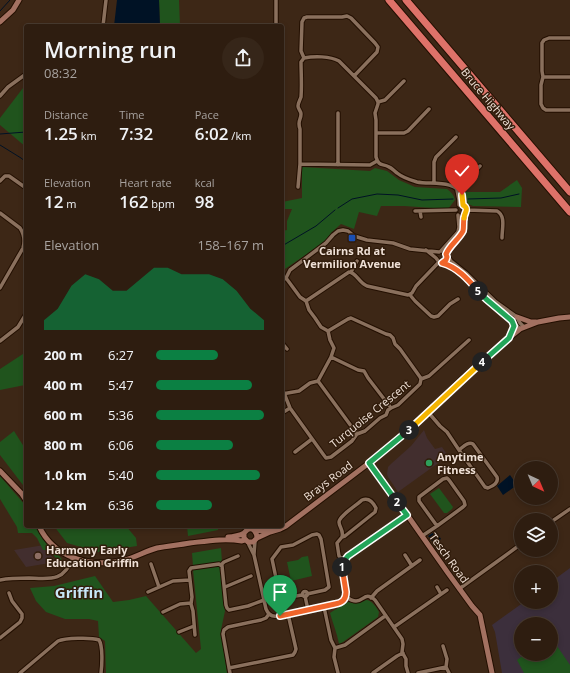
<!DOCTYPE html>
<meta charset="utf-8">
<style>
:root{--surface:#2e1d10;--page:#362619;--text:#f1f3f6;--muted:#a7a29f;--line:#493b30;--accent:#0b8043}
body{margin:0;font-family:"Open Sans",sans-serif;background:var(--page);color:var(--text);height:100vh;display:flex;flex-direction:column;font-size:15px;white-space:nowrap}
*{box-sizing:border-box;margin:0}
p{font-size:13px;color:var(--muted)}
.icon{flex:none;width:22px;height:22px;fill:none;stroke:currentColor;stroke-width:2;stroke-linecap:round;stroke-linejoin:round}
.map{position:relative;flex:1;overflow:hidden}
.sheet{position:absolute;left:24px;top:24px;width:260px;height:504px;display:flex;flex-direction:column;background:var(--surface);border-radius:4px;box-shadow:0 2px 6px #0003,0 0 0 1px var(--line)}
.sheet>*{flex:none}
.needle{width:26px;rotate:136deg}
.tools{position:absolute;left:514px;top:461px;display:grid;gap:8px}
.tools a{display:grid;place-items:center;width:44px;height:44px;border-radius:50%;background:var(--surface);box-shadow:0 2px 6px #0003,0 0 0 1px var(--line);font-size:20px}
.pin{position:absolute;display:grid;place-items:center;width:34px;height:34px;color:#fff;margin:-41px -17px;border-radius:50% 50% 50% 0;rotate:-45deg;box-shadow:0 0 4px #0007}
.pin .icon{rotate:45deg}
.km{position:absolute;width:20px;height:20px;margin:-10px;border-radius:50%;background:#222;color:#fff;font-size:11px;line-height:20px;text-align:center}
.round{display:grid;place-items:center;flex:none;width:42px;height:42px;border-radius:21px;background:var(--page)}
.headline{display:flex;align-items:center;justify-content:space-between;height:68px;padding:0 20px}
h1{font-size:22px;font-weight:600;line-height:30px}
.figures{display:grid;grid-template-columns:repeat(3,1fr);gap:6px;height:68px;padding:4px 20px}
.figures div{display:grid;align-content:center}
.figures b{font-size:17px;font-weight:600}
.figures small{font-size:11px;font-weight:400}
.figures p{font-size:11px}
.chart{height:112px;padding:8px 20px}
.chart p{display:flex;justify-content:space-between}
.chart svg{width:100%;height:72px;margin-top:4px;fill:var(--accent);opacity:.7}
ul{padding:0 20px;list-style:none;font-size:13px}
li{display:grid;grid-template-columns:64px 48px 1fr;align-items:center;height:30px}
li i{height:10px;border-radius:5px;background:var(--accent)}
.map>svg:first-child{display:block}
.commercial{fill:#422e2e}
.education{fill:#3c2f3c;fill-rule:evenodd}
.green{fill:#20541d}
.water{fill:#001225}
.lines{fill:none;stroke-linecap:round;stroke-linejoin:round}
.stream{stroke:#001225;stroke-width:1}
.street-casing{stroke:#230f01;stroke-width:5.5}
.secondary-casing{stroke:#230f01;stroke-width:7}
.highway-casing{stroke:#230f01;stroke-width:9}
.street{stroke:#8a705d;stroke-width:3.5}
.secondary{stroke:#a37161;stroke-width:5}
.highway{stroke:#de7269;stroke-width:7}
.split-1-casing{stroke:#fff;stroke-width:8}
.split-2-casing{stroke:#fff;stroke-width:8}
.split-3-casing{stroke:#fff;stroke-width:8}
.split-4-casing{stroke:#fff;stroke-width:8}
.split-5-casing{stroke:#fff;stroke-width:8}
.split-6-casing{stroke:#fff;stroke-width:8}
.split-7-casing{stroke:#fff;stroke-width:8}
.split-1{stroke:#f0652b;stroke-width:5}
.split-2{stroke:#22a559;stroke-width:5}
.split-3{stroke:#22a559;stroke-width:5}
.split-4{stroke:#f5b400;stroke-width:5}
.split-5{stroke:#22a559;stroke-width:5}
.split-6{stroke:#f0652b;stroke-width:5}
.split-7{stroke:#f5b400;stroke-width:5}
.transit-dot{fill:#1a4fb4;stroke:#321d0c;stroke-width:1.5}
.leisure-dot{fill:#2e9e5b;stroke:#321d0c;stroke-width:1.5}
.education-dot{fill:#8d6e63;stroke:#321d0c;stroke-width:1.5}
.labels{text-anchor:middle;stroke-width:3;stroke-linejoin:round;paint-order:stroke}
.street-label{font-size:11px;fill:#efe0d6;stroke:#321d0c}
.poi-label{font-size:11px;font-weight:bold;fill:#efe0d6;stroke:#321d0c;text-anchor:start}
.district-label{font-size:15px;font-weight:bold;fill:#c7e7f7;stroke:#321d0c}
</style>
<div class="map">
<svg width="570" height="673" viewBox="0 0 570 673">
<rect width="100%" height="100%" fill="#3d2716"/>
<path class="commercial" d="M424,430L427,438L435,449L442,447L448,456L398,492L388,477L387,474L388,467L392,463L411,446Z
M44,545L56,562L26,567L14,550Z"/>
<path class="education" d="M570,568V673H502L495,632L492,625L524,602H551V582ZM521,624H551V654H521Z"/>
<path class="green" d="M159,0H179L180,26H160Z
M26,86V147L0,125V118L23,88Z
M302,167L370,171L375,168L387,171L399,180L415,187L447,189C451,192 454,195 455,200L448,209L404,206H381L377,216L359,212L354,229L341,224L331,233L326,241L282,271V231L287,230V221L292,209H283L282,202L302,198Z
M517,180L522,188L521,207L473,206L468,204L465,192H500Z
M26,352V368L24,369L25,385L0,390V369Z
M14,431L26,450V489L0,455V442Z
M0,476L26,506V526H36C42,540 52,547 61,558L63,561L62,564L48,550H43L37,538L32,533H18L17,527L0,499Z
M439,488L453,507L452,509L447,513H444L430,494Z
M54,526H126L136,538L137,546L98,552L67,543Z
M187,526H218V530L188,536Z
M221,548L222,562L193,566L192,553Z
M308,556L312,576L291,581L287,562L298,560L302,557Z
M221,566L225,611L221,630L227,673H106L105,641L99,637L98,621L89,619H65L46,612L36,601L30,588L54,586L95,576L113,602L129,600L146,596L196,653L201,649L193,570Z
M366,600C372,600 376,607 379,612L378,617L343,642L339,644C337,633 333,624 330,613L333,611L348,602C355,604 359,603 366,600Z
M551,642L557,646L570,665V673H524L517,660L525,654H551Z"/>
<path class="water" d="M117,0H159L160,26H114Z
M510,475L517,485L503,495L497,486Z
M436,531L441,539L434,544L428,536Z"/>
<g class="lines">
<path class="stream" d="M0,11L10,0
M0,134L26,132
M0,145L21,158L26,162
M468,199L501,198L519,194
M338,208L352,199L377,194L398,195L422,200L453,199
M282,246L316,226L335,210"/>
<defs>
<path id="street" d="M103,26L106,0
M276,26V0
M570,38H549L544,40L542,43V71L543,77L541,85V104L543,108L546,110H570
M304,58C314,56 330,56 339,61L376,98L378,102V104L375,113L376,120V157C379,167 382,163 389,167C392,168 394,171 397,173C402,177 410,180 417,182C430,185 456,179 462,196C463,198 463,202 463,205L466,207L467,210
M304,58L301,62C301,73 302,85 301,97C300,100 298,103 298,106C298,109 301,111 301,114C301,121 297,120 300,129V164L370,165L377,161
M304,58L301,51L302,22L304,18L307,17H342L347,16L351,18L375,43L378,47L377,52L354,76
M543,77H570
M0,96L8,87L26,74
M378,102L385,100L404,81
M376,133H404L408,131L429,109
M338,165V113
M0,181L5,176H9L26,188
M434,183V162L436,157L456,137
M298,187L300,164
M457,189L480,166
M457,190L459,200V205
M467,210L497,211C506,216 502,228 502,238
M415,211L456,210
M420,211L421,217
M0,213L20,228C24,234 25,241 23,248L0,288
M426,250L436,258L439,262L450,265L454,268L473,284L486,299L512,321L520,329
M441,251L458,232L459,227L458,215
M446,254C450,245 459,239 462,232C464,227 463,220 464,215L466,213L467,210
M447,255L451,261L466,273L496,302L517,317L520,323L524,327
M351,272L357,261
M282,279L286,278L290,270L326,243L333,235L338,231L343,230L348,231L354,236L367,240L393,243L410,249L439,252
M410,295L415,301L431,316L434,317L438,316L450,304L458,299
M306,301L349,272C357,273 358,282 367,286L408,295L412,293L416,286L439,262
M0,341L18,327L26,314
M282,343L287,349
M331,357L358,370L364,371L368,378L391,408
M421,379L429,376L469,340
M318,381L357,434
M284,393L290,408L323,454L326,458L331,457L352,441L357,434L365,431L380,418L386,415L388,410L391,408L398,405L420,384L421,379L420,377L400,349L395,344L393,338L390,335L386,334L351,318L348,319L328,331
M282,394L299,391L310,383L318,381L331,357L334,348L330,340L328,331L321,327L315,318L309,310L306,301L300,297L286,278
M428,412L440,426L447,432L459,450C463,447 468,441 473,444L497,477C499,483 493,486 488,488L485,487L459,450
M282,413L290,408
M295,452L312,439
M551,522L570,509
M422,536L437,526L419,501V497L443,479L447,478L449,480L464,501L465,505L463,507L437,526
M342,537C344,530 339,527 339,522C339,516 358,504 362,500C369,497 373,502 376,508L375,512L345,536L342,537L337,543L339,556L344,561
M248,542L249,545L254,555L266,609C268,614 271,617 277,616L335,604C341,603 346,600 347,594C345,580 336,567 348,557L407,515
M254,554L255,541
M405,555L412,566
M151,564L159,587
M221,565L224,562L238,556
M0,580C10,578 19,578 29,578C51,579 63,582 73,558
M225,587L251,576
M437,587L441,594
M459,589L502,558L521,544
M302.5 594a2.5 2.5 0 1 1 5 0a2.5 2.5 0 1 1-5 0Z
M148,592L173,581L190,580
M302,595L283,598L280,597L272,559L281,547L293,545L312,535L317,534L319,535L321,539L329,587L325,590L307,594
M305,596L308,610
M346,597C349,599 352,601 356,601C364,601 365,591 375,600L402,639L403,644L402,652L406,659V666L408,673
M371,598L377,591L420,560
M324,607L331,640L335,648L334,657L338,673
M163,612L180,604L191,603
M394,627L447,590
M179,632L194,626
M195,635L193,611L191,604L192,597L189,571L191,568L219,564L222,566L226,605L227,608L229,610L248,606L264,600
M0,638L20,622L22,618V614L12,601L9,593
M443,646L447,659L446,667L449,673
M335,648L345,645L385,616
M229,668L293,655L295,652L296,649L288,614
M20,673L58,641C65,638 91,637 99,640C103,646 102,665 101,673
M230,673L223,634L224,630L228,627L261,620L266,618L269,614
M373,673L397,656L403,653
M418,673L446,667"/>
<path id="secondary" d="M0,22L13,10L19,0
M517,317L531,322H536
M510,337C512,332 515,328 513,322
M369,463L403,509L448,573L472,606L480,615L492,673
M0,471L22,494L26,500
M39,526C54,559 92,568 125,560C136,557 146,551 157,548C168,546 179,545 190,543C207,541 224,538 242,541L245,540
M255,531L265,530L272,528
M228,537C233,537 241,535 244,533C245,532 246,531 247,530C253,526 257,533 257,538L253,542H248L244,538V533
M257,538L270,532L280,529L286,526L369,463L412,428L462,379L492,352L520,329L538,322L559,318L570,317"/>
<path id="highway" d="M389,0L570,212
M406,0L570,192"/>
</defs>
<use href="#street" class="street-casing"/>
<use href="#secondary" class="secondary-casing"/>
<use href="#highway" class="highway-casing"/>
<use href="#street" class="street"/>
<use href="#secondary" class="secondary"/>
<use href="#highway" class="highway"/>
</g>
<g class="lines">
<defs>
<path id="split-1" d="M280,616L335,604C342,603 346,600 346,592L342,567"/>
<path id="split-2" d="M342,567L344,561L348,556L407,515L397,502"/>
<path id="split-3" d="M397,502L369,463L409,430"/>
<path id="split-4" d="M409,430L482,362"/>
<path id="split-5" d="M478,291L486,299L512,321L514,326L509,338L482,362"/>
<path id="split-6" d="M464,218C463,222 464,227 463,231C459,239 450,245 446,254L447,257L446,260L442,263C457,267 468,279 478,291"/>
<path id="split-7" d="M462,195L463,205C470,209 464,213 464,218"/>
</defs>
<use href="#split-1" class="split-1-casing"/>
<use href="#split-2" class="split-2-casing"/>
<use href="#split-3" class="split-3-casing"/>
<use href="#split-4" class="split-4-casing"/>
<use href="#split-5" class="split-5-casing"/>
<use href="#split-6" class="split-6-casing"/>
<use href="#split-7" class="split-7-casing"/>
<use href="#split-1" class="split-1"/>
<use href="#split-2" class="split-2"/>
<use href="#split-3" class="split-3"/>
<use href="#split-4" class="split-4"/>
<use href="#split-5" class="split-5"/>
<use href="#split-6" class="split-6"/>
<use href="#split-7" class="split-7"/>
</g>
<rect class="transit-dot" x="348" y="234" width="8" height="8" rx="2"/>
<circle class="leisure-dot" cx="429" cy="463" r="4"/>
<circle class="education-dot" cx="38" cy="556" r="4"/>
<g class="labels">
<g class="street-label">
<text transform="translate(488 99) rotate(50)" y="4">Bruce Highway</text>
<text transform="translate(370 414) rotate(-39)" y="4">Turquoise Crescent</text>
<text transform="translate(328 481) rotate(-37)" y="4">Brays Road</text>
<text transform="translate(449 558) rotate(54)" y="4">Tesch Road</text>
</g>
<g class="poi-label">
<text x="352" y="255" text-anchor="middle">Cairns Rd at<tspan x="352" dy="13">Vermilion Avenue</tspan></text>
<text x="437" y="461">Anytime<tspan x="437" dy="13">Fitness</tspan></text>
<text x="46" y="554">Harmony Early<tspan x="46" dy="13">Education Griffin</tspan></text>
</g>
<g class="district-label">
<text x="79" y="598">Griffin</text>
</g>
</g>
</svg>
<div class="tools">
<a><svg class="needle" viewBox="-14 -14 28 28"><path d="M0-13l5 13h-10z" fill="#e53935"/><path d="M0 13l5-13h-10z" fill="#a7a29f"/></svg></a>
<a><svg class="icon" aria-label="layers" viewBox="0 0 24 24"><path d="M12 4l9 5-9 5-9-5zM3 14l9 5 9-5"/></svg></a>
<a>+</a>
<a>−</a>
</div>
<div class="pin" style="left:280px;top:616px;background:#1e9e55"><svg class="icon" aria-label="arrive" viewBox="0 0 24 24"><path d="M6 21V4h12l-3 4 3 4H6"/></svg></div>
<div class="pin" style="left:462px;top:195px;background:#d93025"><svg class="icon" aria-label="check" viewBox="0 0 24 24"><path d="M5 12l5 5 9-10"/></svg></div>
<b class="km" style="left:342px;top:567px">1</b>
<b class="km" style="left:397px;top:502px">2</b>
<b class="km" style="left:409px;top:430px">3</b>
<b class="km" style="left:482px;top:362px">4</b>
<b class="km" style="left:478px;top:291px">5</b>
<section class="sheet">
<div class="headline"><div><h1>Morning run</h1><p>08:32</p></div><a class="round"><svg class="icon" aria-label="share" viewBox="0 0 24 24"><path d="M12 15V3M7 8l5-5 5 5M5 13v7h14v-7"/></svg></a></div>
<div class="figures">
<div><p>Distance</p><b>1.25<small> km</small></b></div>
<div><p>Time</p><b>7:32</b></div>
<div><p>Pace</p><b>6:02<small> /km</small></b></div>
</div>
<div class="figures">
<div><p>Elevation</p><b>12<small> m</small></b></div>
<div><p>Heart rate</p><b>162<small> bpm</small></b></div>
<div><p>kcal</p><b>98</b></div>
</div>
<div class="chart"><p><span>Elevation</span>158–167 m</p>
<svg viewBox="0 0 160 44" preserveAspectRatio="none"><path d="M0 44V38L10 31L20 17L30 10L40 13L50 20L60 20L70 13L80 6L90 6L100 10L110 10L120 10L130 13L140 20L150 31L160 38V44z"/></svg>
</div>
<ul>
<li><b>200 m</b>6:27<i style="width:57%"></i></li>
<li><b>400 m</b>5:47<i style="width:89%"></i></li>
<li><b>600 m</b>5:36<i style="width:100%"></i></li>
<li><b>800 m</b>6:06<i style="width:71%"></i></li>
<li><b>1.0 km</b>5:40<i style="width:96%"></i></li>
<li><b>1.2 km</b>6:36<i style="width:52%"></i></li>
</ul>
</section>
</div>
